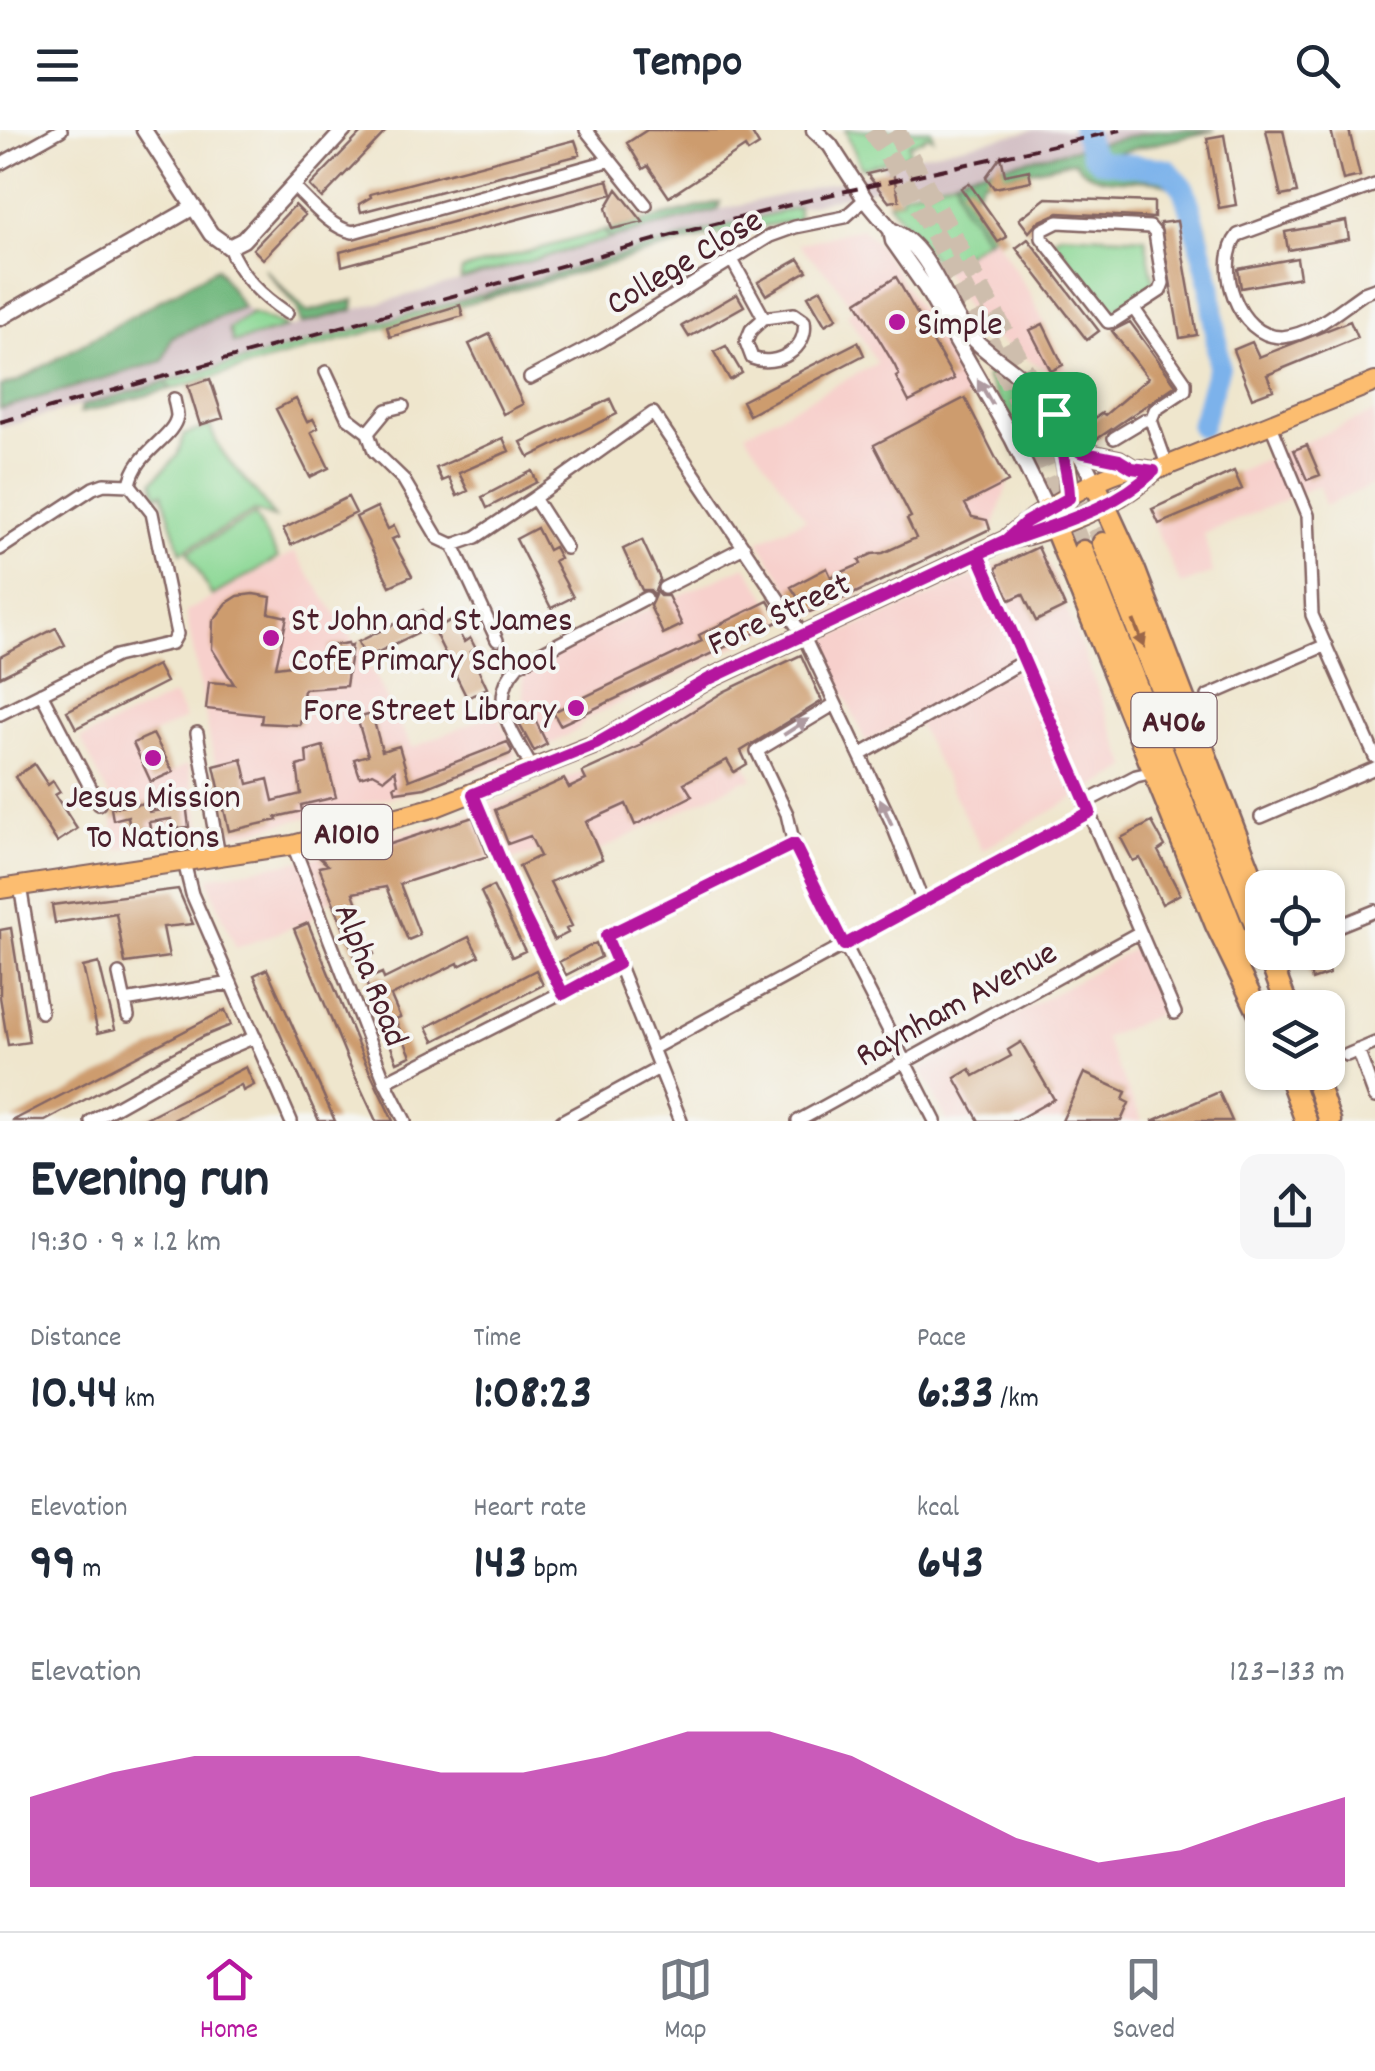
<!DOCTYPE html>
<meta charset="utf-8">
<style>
:root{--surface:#fff;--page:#f6f6f7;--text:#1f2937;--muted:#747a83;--line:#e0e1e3;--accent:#b5179e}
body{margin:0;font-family:Dekko,sans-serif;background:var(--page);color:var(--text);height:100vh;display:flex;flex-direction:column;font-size:38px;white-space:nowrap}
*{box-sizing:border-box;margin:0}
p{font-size:32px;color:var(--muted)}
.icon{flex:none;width:55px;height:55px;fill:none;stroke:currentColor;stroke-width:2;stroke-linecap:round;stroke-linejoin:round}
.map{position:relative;height:991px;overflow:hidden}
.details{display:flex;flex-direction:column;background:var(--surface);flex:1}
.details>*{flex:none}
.controls{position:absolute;left:1245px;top:740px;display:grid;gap:20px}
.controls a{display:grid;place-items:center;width:100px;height:100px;border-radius:20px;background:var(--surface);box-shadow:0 2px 8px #0004;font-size:50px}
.pin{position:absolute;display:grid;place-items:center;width:85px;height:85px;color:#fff;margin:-42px;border-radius:20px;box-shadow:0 5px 15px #0006}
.round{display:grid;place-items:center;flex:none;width:105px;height:105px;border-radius:20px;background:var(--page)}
.head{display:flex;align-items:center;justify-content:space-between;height:170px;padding:0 30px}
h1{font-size:55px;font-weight:800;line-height:75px}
.figures{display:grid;grid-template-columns:repeat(3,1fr);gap:15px;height:170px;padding:10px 30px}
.figures div{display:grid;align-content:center}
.figures b{font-size:50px;font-weight:800}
.figures small{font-size:28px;font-weight:400}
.figures p{font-size:28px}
.chart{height:280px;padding:20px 30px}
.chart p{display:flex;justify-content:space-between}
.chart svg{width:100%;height:180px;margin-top:10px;fill:var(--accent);opacity:.7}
header{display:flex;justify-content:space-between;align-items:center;height:130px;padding:0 30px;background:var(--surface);font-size:45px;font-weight:800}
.dock{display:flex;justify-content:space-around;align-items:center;height:140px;border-top:2px solid var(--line);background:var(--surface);font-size:28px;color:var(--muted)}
.dock a{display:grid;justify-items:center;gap:5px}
.dock .selected{color:var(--accent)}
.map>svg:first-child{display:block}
.built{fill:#f7d0cc}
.industrial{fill:#d2bec3}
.green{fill:#8cd895;stroke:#6b7c60;stroke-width:2.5}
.forest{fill:#71b87e;stroke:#5e6c54;stroke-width:2.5}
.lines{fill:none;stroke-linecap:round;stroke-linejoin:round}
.river{stroke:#7cb2eb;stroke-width:22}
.building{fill:#cd9c6e}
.trunk-tunnel{stroke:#cebead;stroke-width:20;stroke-dasharray:20 10;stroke-linecap:butt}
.minor-casing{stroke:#846564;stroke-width:16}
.tertiary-casing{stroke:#846564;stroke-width:19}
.primary-casing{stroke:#846564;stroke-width:22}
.trunk-casing{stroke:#846564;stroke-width:25}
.minor{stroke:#fff;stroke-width:11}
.tertiary{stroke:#fff;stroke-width:14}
.primary{stroke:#fcbd6f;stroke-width:18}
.trunk{stroke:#fcbd6f;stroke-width:20}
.rail{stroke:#4a1f2b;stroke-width:4;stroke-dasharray:15 8;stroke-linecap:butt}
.oneway{fill:#ae9aa0}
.oneway2{fill:#9a664a}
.route-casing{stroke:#fff;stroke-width:20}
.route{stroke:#b5179e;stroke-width:12}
.poi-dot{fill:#b5179e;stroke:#f6f6f2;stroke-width:4}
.labels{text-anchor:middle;stroke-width:8;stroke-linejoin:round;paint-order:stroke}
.shield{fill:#f6f6f2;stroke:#7e6067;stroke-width:2.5}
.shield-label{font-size:32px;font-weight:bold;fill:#4a1f2b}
.street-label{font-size:35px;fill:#4a1f2b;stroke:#f6f6f2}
.poi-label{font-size:35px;fill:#4a1f2b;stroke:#f6f6f2;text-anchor:start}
</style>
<header><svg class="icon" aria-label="menu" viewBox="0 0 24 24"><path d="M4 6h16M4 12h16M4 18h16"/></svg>Tempo<svg class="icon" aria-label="search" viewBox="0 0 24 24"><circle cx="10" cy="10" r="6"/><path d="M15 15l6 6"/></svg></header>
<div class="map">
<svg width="1375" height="991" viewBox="0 0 1375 991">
<rect width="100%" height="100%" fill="#f6f6f2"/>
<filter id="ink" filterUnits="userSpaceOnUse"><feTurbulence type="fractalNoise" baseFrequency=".01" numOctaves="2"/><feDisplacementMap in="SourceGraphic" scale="20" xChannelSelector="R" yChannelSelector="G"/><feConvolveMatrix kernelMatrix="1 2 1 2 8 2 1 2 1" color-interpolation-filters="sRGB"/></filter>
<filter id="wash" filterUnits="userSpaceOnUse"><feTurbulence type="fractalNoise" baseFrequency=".0048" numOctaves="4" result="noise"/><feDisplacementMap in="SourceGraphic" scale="40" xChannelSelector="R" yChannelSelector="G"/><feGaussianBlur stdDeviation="2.25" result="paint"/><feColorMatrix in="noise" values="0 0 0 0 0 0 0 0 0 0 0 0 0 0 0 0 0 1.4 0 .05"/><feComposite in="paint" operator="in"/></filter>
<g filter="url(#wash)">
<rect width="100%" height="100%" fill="#efe6cd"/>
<path class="built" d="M862,98L881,118L973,264L965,269L1008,352L993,399L808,488L758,411L806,389L745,303L877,233L847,184L853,179L834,151L798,114Z
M993,105L1029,162L1071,248L1063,257L1049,242L988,204L975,192L942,139Z
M1375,282V354L1325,376L1319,355L1204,404L1213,443L1181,455L1147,380Z
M1039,416L1054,447L1128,638L982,720L914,587L866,612L820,512L906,477Z
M294,422L367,530L412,618L496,583L516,622L512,630L408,663L234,705L211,615L186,482Z
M746,436L784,493L588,588L577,600L529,626L510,585L524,578L523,548L543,526Z
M713,564L753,650H744L582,729L570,713L512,730L489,675L531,663L602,633Z
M174,565L185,589L133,614L151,653L188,634L203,706L116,720L111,671L81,609Z
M474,684L491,728L413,754L328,771L309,791L236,818L212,761L209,747L308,729Z
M1134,818L1163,882L1104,908L1142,991H947L920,939Z"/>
<path class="industrial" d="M1035,0H1159L900,60L897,61L895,55L877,58L713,99L0,298V279L163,231L172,207L243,177L252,183L229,199L233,213L718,80L867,45L884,40L883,33Z"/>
<path class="green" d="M845,0H931L933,8L926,5L922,10L909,14L910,24L862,38Z
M964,46L969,70L993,105L942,139L888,73L902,69L901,64Z
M798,77V90L706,107L703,102Z
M604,101L610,109L461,150V140Z
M1061,104L1145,108L1154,154L1111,182L1053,109Z
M485,164L483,169L171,259L166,252Z
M252,183L283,195L286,198L233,213L229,199Z
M993,243L1028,273L1056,327L1035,334L986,247Z
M210,296C221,333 256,355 274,388L255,381L181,422L162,363L157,365L153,351L177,326L184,305Z
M255,385L278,428L212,466L188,422Z"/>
<path class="forest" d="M1159,0H1215L1112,24L1174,38L1190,52L1206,97L1223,179L1221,252L1208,250C1215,190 1197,126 1183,67C1154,32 1102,69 1074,31L984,50L969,70L993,105L986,110L974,89L963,79C960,69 957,60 956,48L967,43Z
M720,72L718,80L610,109L604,101Z
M703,102L706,107L483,169L485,164Z
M217,138L243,177L172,207L163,231L0,279V256L16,252Z
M264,138L307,182L354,170L353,180L301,194L298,179Z
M166,252L171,259L80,283L82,276Z"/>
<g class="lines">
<path class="river" d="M1083,0L1091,22L1100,31L1168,40L1184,59L1191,80L1210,153L1219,236L1201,296"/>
</g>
<g id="blocks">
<path class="building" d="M364,0H387L322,68L310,56Z
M647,0H750L759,15L748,22L745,17L669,67L648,36L643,39L627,13Z
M1266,0H1283L1297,63L1281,66Z
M1331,0H1349L1360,46L1343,50Z
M1224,5L1236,75L1219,78L1207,8Z
M575,10L580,25L361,82L359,74L371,67L370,64Z
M1001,26L1005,45L1029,40L1031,51L994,58L986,47Z
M892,38L899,70L889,72L867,44Z
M608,50L612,64L342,136L340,122Z
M969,53L1007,107L998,112L961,58Z
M617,59L643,92L612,99L606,78Z
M1046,68L1154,72V88L1058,83L1038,92L1029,102L1019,89Z
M295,75L305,85L263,129L253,119Z
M1177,91L1197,205L1180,208L1160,93Z
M1346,91L1349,109L1288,120L1285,102Z
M1028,109L1099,201L1087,210L1016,118Z
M1297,128L1300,147L1241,158L1238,139Z
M799,129L807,141L766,165L758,152Z
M896,147L954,249L909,272L896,247L899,245L895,236L857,172Z
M821,159L837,188L825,195L808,166Z
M737,164L744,176L689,207L682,196Z
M460,175L463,186L390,207L387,197Z
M1350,191L1357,208L1267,245L1273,260L1252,268L1233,220L1252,212L1259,227Z
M1130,192L1176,255L1094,311L1083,297L1102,283L1105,285L1148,248L1112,201Z
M1043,194L1063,235L1051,241L1030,200Z
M490,204L523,274L503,284L469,214Z
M858,212L864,225L749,285L742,271Z
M726,216L742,243L730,250L714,222Z
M210,249L223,288L200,295L188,256Z
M965,268L1008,352L965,374L972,387L987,390L990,399L851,465L810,482L806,480L791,457L827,438L831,447L861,434L859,430L872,424L883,423L916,408L907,389L911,387L874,315Z
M296,269L307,292L313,289L318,298L311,302L329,338L310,347L276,279Z
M610,269L617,284L529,327L521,312Z
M503,308L509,321L459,343L468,361L457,366L449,348L442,351L436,338Z
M1307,315L1320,345L1307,350L1294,320Z
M532,341L537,352L487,378L482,367Z
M1234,341L1242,359L1159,394L1152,379Z
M348,367L356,383L291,415L283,399Z
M377,377L388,399L394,396L399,406L392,409L412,446L390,456L356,387Z
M537,398L548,420L554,417L560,428L554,431L573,467L551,478L516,409Z
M642,410L660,449L655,461L660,466H668L682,495L663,504L650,476L655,465L650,460H642L623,419Z
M1038,417L1065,477L1036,491L1023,464L1010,470L996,440L998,436Z
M253,464L271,467L269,483L287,487L276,537L329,530V516L348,513L349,517L352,515L346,556L304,559L300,595L261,593L262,585L206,579L209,552L234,554L212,519L213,491L227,473L238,466Z
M768,471L780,491L560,595L553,582L702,511L699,505Z
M423,480L431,496L366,528L358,512Z
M452,490L464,512L470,508L476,519L470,522L487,558L467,568L433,499Z
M56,498L65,515L0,547V527Z
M801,525L822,571L741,621L747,634L734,642L727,630L684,653L692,666L635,695L626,674L586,692L602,729L550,752L572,796L566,799L568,803L554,810L519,736L540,726L530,706L508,714L495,680L564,649L569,658L586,650L582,642L642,615L641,613L725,561Z
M157,535L166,552L76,598L67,581Z
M530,579L547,614L534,621L516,588Z
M372,584L382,621L399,616L409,650L507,612L512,621L510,624L425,658L396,662L394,656L398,654L395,640L384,649L373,643L360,647L354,629L368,625L357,588Z
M153,604L173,642L151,652L133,613Z
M323,616L336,667L301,675L302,681L276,687L277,690L229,701L214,636L242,629L248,654L268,649L273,671L301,664L297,636L307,633L306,621Z
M34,634L48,655L53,651L60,662L55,665L77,699L57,712L15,647Z
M185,665L189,697L172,699L171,689L149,692L152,710L132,713L128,686L113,690L111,678L153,672L154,680L148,682L169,679L167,667Z
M473,687L488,726L400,754L420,805L408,810L386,757L353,763L359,779L356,780L374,824L357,831L319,737L328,735L320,728L384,716Z
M1152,692L1165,716L1158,721L1180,764L1162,774L1140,728L1133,731L1121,708Z
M493,756L525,821L512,827L481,762Z
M178,759L193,794L163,797L169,827L125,833L116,783L55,793L52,775Z
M308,793L363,927L393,991H376L349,933L294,799Z
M11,798L29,912L8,915L0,867V800Z
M469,807L479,826L459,836L458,833L391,866L400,887L395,889L411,926L397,932L365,850L382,843L384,849Z
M596,813L601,827L566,845L559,832Z
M1304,822H1322L1329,844L1312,850Z
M99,833L115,899L98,903L83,837Z
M267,839L302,917L335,991H319L290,926L254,845Z
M536,840L543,855L434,911L427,897Z
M225,880L231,895L204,906L45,991H12Z
M1021,912L1054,969L1015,991H979L955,948L970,939L974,946L1011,926L1008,920Z
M246,937L254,955L243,961L241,955L171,991H140Z
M1084,943L1126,962L1123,970L1129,973L1121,991H1062Z
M1219,962L1232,991H1152Z"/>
</g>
</g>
<g filter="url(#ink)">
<use href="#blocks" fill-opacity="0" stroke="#846564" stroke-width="2.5"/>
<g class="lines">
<path class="trunk-tunnel" d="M872,0C956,128 1024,280 1083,421
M895,0L1039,267
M1073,343L1103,413"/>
<defs>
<path id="minor" d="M586,0L646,75
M0,34L61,0
M292,55C309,71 330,98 353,102L608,31
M1375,55L1238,105C1214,134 1237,208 1282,207C1312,205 1340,179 1364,163L1375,159
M1058,92L1150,97L1155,103L1163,153L1160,161L1114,191L1108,192L1042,108V100Z
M229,117C240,146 262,166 287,183
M732,130L764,188L794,184L804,191C809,219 776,238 752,228L746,212L751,200L764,188
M1134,179L1185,252V260L1155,280L1151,290L1167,335
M326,242L347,287L368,303
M530,248L601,211L770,106L795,97L845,87L865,69
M1270,293L1308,385L1312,485L1375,627
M368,303L374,321L403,349L438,408L453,415L476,407L534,368L653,283L804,507L891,691L923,772
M368,303L387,280L403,276
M1114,308L1144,290H1151
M130,355C135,322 174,308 177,286C177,281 175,275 174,269
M534,368L566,418
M453,415L497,510
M0,419L93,358L104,354L130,355L152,383L177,504L172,513L116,526L0,584
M978,424L1175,883
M664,458L744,417
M41,563L99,674
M1208,566L1326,515
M835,574L757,621L787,684L794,715L935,991
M197,603L219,726
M860,625L1024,531
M533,640C514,603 485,571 518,535L646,468
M473,664L525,788L563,863
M1086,672L1136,646L1154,642
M1261,687L1375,638
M293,715L385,952L405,991
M184,732L192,764L291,991
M20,756L41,882
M1328,800L1375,781
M119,844L128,886
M125,871L231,853
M652,919L1089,682
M1358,920L1375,967
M1347,925L1375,913
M385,952L618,834
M91,991L194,933L255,907
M562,991L659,938
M681,991L607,806L794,715
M798,991L1140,802"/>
<path id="tertiary" d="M144,0L211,104L229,117L243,110L344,0
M814,0L830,15L865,69L891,100L893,111L926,158L1012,308L1047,379
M891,100C925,113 941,162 959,191C978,220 1008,234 1033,258C1060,284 1079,321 1095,354
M0,188L194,77"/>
<path id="primary" d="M1054,284C1058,310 1076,353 1065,376
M1079,322L1119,330L1132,338
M1006,410C1026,390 1102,343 1130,339C1137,338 1146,340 1154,341
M0,759L293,715L436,677L596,614L709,549L1006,410C1053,401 1119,375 1154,341L1375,252"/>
<path id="trunk" d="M1095,354L1135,441L1262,772
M1047,379L1216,795L1262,890
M1103,413L1262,812
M1083,421L1245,829
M1267,822L1288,878
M1288,942L1306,991
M1313,942L1330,991"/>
</defs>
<use href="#minor" class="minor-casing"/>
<use href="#tertiary" class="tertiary-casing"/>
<use href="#primary" class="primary-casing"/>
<use href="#trunk" class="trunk-casing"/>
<use href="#minor" class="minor"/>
<use href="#tertiary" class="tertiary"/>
<use href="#primary" class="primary"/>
<use href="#trunk" class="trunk"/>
<path class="rail" d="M0,292L672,105L833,64L1121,0"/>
</g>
<defs><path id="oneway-solid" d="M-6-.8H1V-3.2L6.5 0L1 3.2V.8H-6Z" transform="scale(2.5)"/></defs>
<g class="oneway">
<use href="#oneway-solid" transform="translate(985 262) rotate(-120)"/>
<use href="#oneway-solid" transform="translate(796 597) rotate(-33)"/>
<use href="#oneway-solid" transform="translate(886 682) rotate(-114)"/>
</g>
<use class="oneway2" href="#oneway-solid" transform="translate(1139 504) rotate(68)"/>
</g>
<g class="lines" filter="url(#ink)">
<defs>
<path id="route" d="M1054,284C1058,312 1069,340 1069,368L1026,392L1006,410L709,549L596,614L473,664L525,788L563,864L618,834L606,806L794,714L844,815L1090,682L978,424C1036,397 1106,387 1154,341L1132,338L1119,330L1080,322L1054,284"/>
</defs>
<use href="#route" class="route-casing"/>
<use href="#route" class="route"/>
</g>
<g class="poi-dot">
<circle cx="897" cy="192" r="10"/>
<circle cx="271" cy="508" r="10"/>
<circle cx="576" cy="578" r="10"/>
<circle cx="153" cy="628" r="10"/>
</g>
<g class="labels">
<g class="shield">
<rect x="1131.5" y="563" width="85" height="54" rx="8"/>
<rect x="302" y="675" width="90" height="54" rx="8"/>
</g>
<g class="shield-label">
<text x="1174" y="601">A406</text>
<text x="347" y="713">A1010</text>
</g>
<g class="street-label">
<text transform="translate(683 130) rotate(-31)" y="12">College Close</text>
<text transform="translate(778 482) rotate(-25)" y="12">Fore Street</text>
<text transform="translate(373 844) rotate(69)" y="12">Alpha Road</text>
<text transform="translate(955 872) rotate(-29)" y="12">Raynham Avenue</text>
</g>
<g class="poi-label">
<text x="917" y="204">Simple</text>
<text x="291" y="500">St John and St James<tspan x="291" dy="40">CofE Primary School</tspan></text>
<text x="556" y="590" text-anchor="end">Fore Street Library</text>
<text x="153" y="677" text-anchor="middle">Jesus Mission<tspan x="153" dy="40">To Nations</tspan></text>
</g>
</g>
</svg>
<div class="controls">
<a><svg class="icon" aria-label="locate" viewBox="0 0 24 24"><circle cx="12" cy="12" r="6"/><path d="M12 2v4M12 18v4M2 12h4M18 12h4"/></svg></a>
<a><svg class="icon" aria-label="layers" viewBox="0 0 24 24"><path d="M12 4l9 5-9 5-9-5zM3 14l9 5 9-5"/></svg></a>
</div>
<div class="pin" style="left:1054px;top:284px;background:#1e9e55"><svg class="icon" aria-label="arrive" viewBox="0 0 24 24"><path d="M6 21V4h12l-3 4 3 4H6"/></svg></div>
</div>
<section class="details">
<div class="head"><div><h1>Evening run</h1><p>19:30 · 9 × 1.2 km</p></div><a class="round"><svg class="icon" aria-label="share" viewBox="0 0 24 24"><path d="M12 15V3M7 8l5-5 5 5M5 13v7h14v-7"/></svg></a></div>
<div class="figures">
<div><p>Distance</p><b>10.44<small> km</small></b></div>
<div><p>Time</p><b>1:08:23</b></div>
<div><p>Pace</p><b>6:33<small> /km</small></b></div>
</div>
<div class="figures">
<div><p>Elevation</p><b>99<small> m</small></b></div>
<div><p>Heart rate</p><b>143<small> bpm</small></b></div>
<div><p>kcal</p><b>643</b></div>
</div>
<div class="chart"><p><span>Elevation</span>123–133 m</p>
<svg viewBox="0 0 160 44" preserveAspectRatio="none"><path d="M0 44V22L10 16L20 12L30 12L40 12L50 16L60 16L70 12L80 6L90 6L100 12L110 22L120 32L130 38L140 35L150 28L160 22V44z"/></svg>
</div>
</section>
<nav class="dock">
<a class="selected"><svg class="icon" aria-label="home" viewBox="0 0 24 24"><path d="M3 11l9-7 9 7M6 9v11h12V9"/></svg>Home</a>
<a><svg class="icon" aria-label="map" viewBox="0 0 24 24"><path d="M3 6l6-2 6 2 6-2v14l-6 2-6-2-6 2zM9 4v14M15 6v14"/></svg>Map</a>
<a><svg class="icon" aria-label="saved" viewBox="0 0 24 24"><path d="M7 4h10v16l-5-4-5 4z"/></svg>Saved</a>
</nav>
